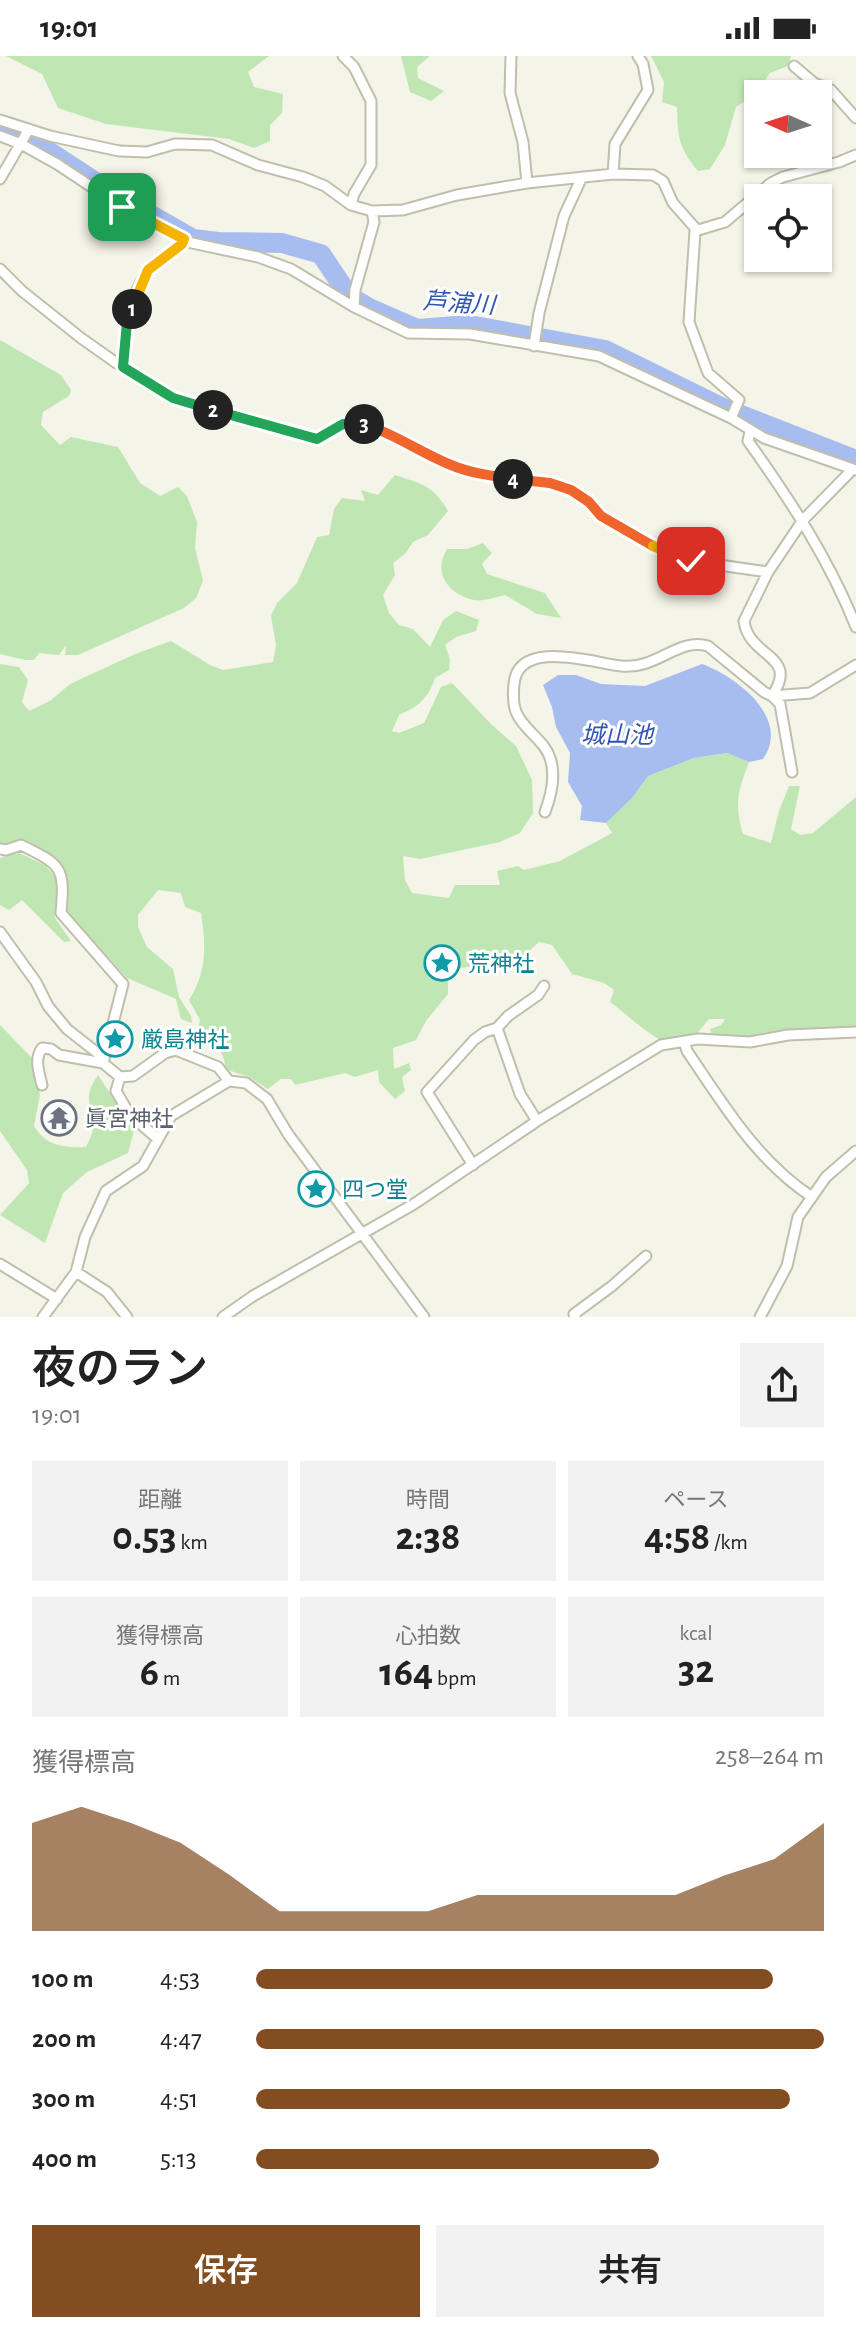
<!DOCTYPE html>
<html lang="ja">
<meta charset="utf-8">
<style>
:root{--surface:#fff;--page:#f2f2f2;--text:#222;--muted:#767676;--accent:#814d21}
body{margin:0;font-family:"Alegreya Sans","Noto Sans JP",sans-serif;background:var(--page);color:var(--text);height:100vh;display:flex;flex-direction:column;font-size:30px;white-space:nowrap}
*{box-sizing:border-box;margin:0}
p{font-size:26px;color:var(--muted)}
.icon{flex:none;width:44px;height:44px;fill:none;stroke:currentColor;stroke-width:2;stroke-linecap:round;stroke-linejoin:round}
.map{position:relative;height:1261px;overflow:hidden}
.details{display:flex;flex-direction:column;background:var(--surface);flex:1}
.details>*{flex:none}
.needle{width:52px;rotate:273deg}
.buttons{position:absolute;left:744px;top:24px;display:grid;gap:16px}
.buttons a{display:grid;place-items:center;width:88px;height:88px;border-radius:0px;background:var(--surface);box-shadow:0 2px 6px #0004;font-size:40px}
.pin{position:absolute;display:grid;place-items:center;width:68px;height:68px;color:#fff;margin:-34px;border-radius:16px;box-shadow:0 4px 12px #0006}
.km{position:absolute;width:40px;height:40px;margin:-20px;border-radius:50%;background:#222;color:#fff;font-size:22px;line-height:40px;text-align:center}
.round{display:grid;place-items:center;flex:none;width:84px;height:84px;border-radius:0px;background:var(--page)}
.summary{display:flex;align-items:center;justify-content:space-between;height:136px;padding:0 32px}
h1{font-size:44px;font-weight:600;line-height:60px}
.metrics{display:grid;grid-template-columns:repeat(3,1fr);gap:12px;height:136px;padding:8px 32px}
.metrics div{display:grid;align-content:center;border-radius:0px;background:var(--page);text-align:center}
.metrics b{font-size:40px;font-weight:600}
.metrics small{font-size:22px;font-weight:400}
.metrics p{font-size:22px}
.chart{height:224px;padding:16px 32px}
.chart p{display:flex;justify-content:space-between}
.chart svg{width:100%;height:144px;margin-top:8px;fill:var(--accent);opacity:.7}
.action{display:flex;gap:16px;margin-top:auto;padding:16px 32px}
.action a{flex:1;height:92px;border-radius:0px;background:var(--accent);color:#fff;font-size:32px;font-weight:600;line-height:92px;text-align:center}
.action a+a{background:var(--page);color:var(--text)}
ul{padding:0 32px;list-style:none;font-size:26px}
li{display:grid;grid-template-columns:128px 96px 1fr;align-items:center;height:60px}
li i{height:20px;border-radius:10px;background:var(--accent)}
.status{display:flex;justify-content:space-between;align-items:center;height:56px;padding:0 40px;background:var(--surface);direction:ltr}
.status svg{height:22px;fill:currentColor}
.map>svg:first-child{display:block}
.green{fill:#c0e7b3}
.water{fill:#a7bcef}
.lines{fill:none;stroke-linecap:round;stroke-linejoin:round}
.stream{stroke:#a7bcef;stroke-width:3}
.river{stroke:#a7bcef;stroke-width:20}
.street-casing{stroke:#c0bfac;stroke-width:13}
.street{stroke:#fff;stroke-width:9}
.split-1-casing{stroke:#fff;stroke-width:16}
.split-2-casing{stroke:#fff;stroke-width:16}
.split-3-casing{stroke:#fff;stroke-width:16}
.split-4-casing{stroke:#fff;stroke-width:16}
.split-5-casing{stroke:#fff;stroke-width:16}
.split-6-casing{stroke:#fff;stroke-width:16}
.split-1{stroke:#f5b400;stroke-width:10}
.split-2{stroke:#22a559;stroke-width:10}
.split-3{stroke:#22a559;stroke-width:10}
.split-4{stroke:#f0652b;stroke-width:10}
.split-5{stroke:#f0652b;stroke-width:10}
.split-6{stroke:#f5b400;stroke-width:10}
.labels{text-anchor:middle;stroke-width:6;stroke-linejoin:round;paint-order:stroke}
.culture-label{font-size:22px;fill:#0d838f;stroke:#fff;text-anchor:start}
.worship-label{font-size:22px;fill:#5b616d;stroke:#fff;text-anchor:start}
.water-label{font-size:24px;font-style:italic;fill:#3255b3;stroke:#fff}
</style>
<div class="status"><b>19:01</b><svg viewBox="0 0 49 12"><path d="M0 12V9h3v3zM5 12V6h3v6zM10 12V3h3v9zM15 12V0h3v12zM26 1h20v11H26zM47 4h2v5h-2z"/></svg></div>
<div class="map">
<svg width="856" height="1261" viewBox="0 0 856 1261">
<rect width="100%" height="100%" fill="#f4f4e9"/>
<path class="green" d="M6,0H269L248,16L254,31L283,38L282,57L270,69V85L254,92L229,83L106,68L58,52L42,18Z
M401,0H430L417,11L418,22L444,35L431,45L410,36Z
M651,0H791L788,10L770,17L754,39L736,51L725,89L710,113L698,115C678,91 678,81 677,51L662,46L664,26Z
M0,284L61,319L71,334L69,340L43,356L41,369L60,389L71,381L118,391L140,427L160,440L178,431L187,440L197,466L195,492L203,525L196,542L184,552L78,599H65L66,589L59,599L39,597L34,604H25L0,598Z
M395,419C422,428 433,429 448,455L428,479L413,486L405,498L393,507L395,519L383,539L389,557L399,569L413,573L430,591L443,564L456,555L479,564L476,575L456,581L445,589L450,603L449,614L435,622C428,643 419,650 399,659L392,675L399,677L424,667L441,631L452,627L491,668L516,690L532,724L533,757L520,777L500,786L420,803L403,800L405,824L412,837L449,842L455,829H500L497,815L518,810L524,814L560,805L612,777L606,767L632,742L648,720L694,702L727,697L749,706C738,735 734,747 743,778L771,787L779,755L789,730H800L791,773L800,779L813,777L856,741V973L751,989H716L710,973L721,969L725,963H709L693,982C685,983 675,987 668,986C654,985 623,955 610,946L614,934L604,927L572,918L552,889L539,886L528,896V906L457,912L448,919V938L426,965L416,984L393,992L394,1013L409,1007L411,1014L402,1021L405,1035L395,1043L379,1026L378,1014L355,1021L345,1017L295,1029L291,1023H281L268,1033L249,1021L225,1013C226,993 211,987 196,980L200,964L189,944C207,916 206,889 201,857L185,851L181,837L158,834L138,859V871L147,891L173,913L179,941L191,960L192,967L181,963L176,943L127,922L67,856L66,823L55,803L25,786L4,790L0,788V608L19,611L28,624L22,646L29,655L50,645L70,628L135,598L171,585L210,609L223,614L273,606L276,589L271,560L277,547L297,527L317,481L329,479L334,453L342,442L365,445L361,434L378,439Z
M483,487L492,497L482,508L487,518L545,537L561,562L537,558L505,539C496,541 483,546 474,544C449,539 432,517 447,493H467Z
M19,797L45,809L57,823L55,862L71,885L64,886L22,844L9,854L0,849V802Z
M0,969L32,1002L40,1039L34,1070C46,1090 65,1092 86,1091C88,1086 93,1078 93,1072C93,1049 81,1044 98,1019L134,1074L128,1097L87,1116L63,1137L45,1187L0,1159L29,1127L27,1114L0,1075Z"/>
<path class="water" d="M702,608C738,621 791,663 763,703L749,706L727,697L694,702L648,720L632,742L606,767L580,764L582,750L568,726L570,697L556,671L552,651L543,629L558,619H576L601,628L645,630Z"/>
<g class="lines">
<path class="stream" d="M795,1158L805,1143
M756,1261L766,1239"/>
<path class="river" d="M0,70L21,77L114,138L193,183L218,186L282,187L321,198L349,240L371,253L417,273L469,269L605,294L723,352L856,404"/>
<defs>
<path id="street" d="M343,0L354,11L371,45V109L354,138L351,149
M511,0L510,37L523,86L527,127
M794,10L814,27L831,34L856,62
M0,64L50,80L119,95L147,96L175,88L212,89L258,109L303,121L325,130L351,149L372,155L403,154L457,139L527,127L613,118L653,119L663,125L673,147L697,174
M0,80L21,88L57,108L122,151L176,180L192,187L258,201L291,213L354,251L408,277L470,278L599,300L731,362L764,382L856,414
M613,118L615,88L648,34L643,8L638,0
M0,123L29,73
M0,213L22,235L81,282L132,318L173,342L317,383L343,368L360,367L382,374L452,409L490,420L550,427L571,434L589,446L601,460L666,496L691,505L768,516
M354,251L355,234L374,166L372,155
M534,290L539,257L564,160L582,121
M123,311C126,280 127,242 148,215C156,205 171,196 182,188L184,183
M731,362L739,344L708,317L689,266L695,175L725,166L771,127L783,121L839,106L856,99
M750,376L748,385C790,444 829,503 856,571
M772,640L810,637L856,609
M772,640L780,648L792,716
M545,756C551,740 556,719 550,702C545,685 525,675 517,658C513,650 513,638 514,628C518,582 594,607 621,610C657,614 678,581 708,590L764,636L772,640C800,598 749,603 744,565L768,516L803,464L853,413
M0,793L6,794L21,789C62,809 65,811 61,857L123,928L103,1007L59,999L51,993L42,992C34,1003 39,1016 42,1029
M0,876L36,926L48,950L67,973L100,999L103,1007L120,1021L133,1020L165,997L176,994L218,1011L229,1025
M497,972L520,1038L537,1065
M684,985L687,995C724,1049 756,1104 812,1141
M120,1021L116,1035L130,1059L157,1082
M473,1109L427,1036L474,984L485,976L497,972L508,960L538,939L544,930
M0,1208L57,1243
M76,1216L107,1236L127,1261
M43,1261L76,1216L85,1181L106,1135L143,1110L171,1060L229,1025L246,1027L267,1043L288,1078L424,1261
M223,1261L253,1240L414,1148L537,1065L661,989L698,983L750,986L788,979L856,976
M575,1261L574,1258L612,1230L646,1200
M760,1261L787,1210L798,1161L826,1121L856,1095"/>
</defs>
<use href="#street" class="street-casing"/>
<use href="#street" class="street"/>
</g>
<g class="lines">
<defs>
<path id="split-1" d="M122,151L184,183L182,188L148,214L132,253"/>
<path id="split-2" d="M132,253L127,266L123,311L173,342L213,354"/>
<path id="split-3" d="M213,354L317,383L343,368H364"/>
<path id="split-4" d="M364,368C395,378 421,397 451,409C470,417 492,420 513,423"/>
<path id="split-5" d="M513,423L550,427L571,434L589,446L601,460L653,490"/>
<path id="split-6" d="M653,490L691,505"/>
</defs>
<use href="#split-1" class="split-1-casing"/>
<use href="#split-2" class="split-2-casing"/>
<use href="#split-3" class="split-3-casing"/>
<use href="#split-4" class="split-4-casing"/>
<use href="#split-5" class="split-5-casing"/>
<use href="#split-6" class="split-6-casing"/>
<use href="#split-1" class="split-1"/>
<use href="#split-2" class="split-2"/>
<use href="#split-3" class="split-3"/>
<use href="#split-4" class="split-4"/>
<use href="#split-5" class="split-5"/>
<use href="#split-6" class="split-6"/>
</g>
<defs>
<symbol id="sight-ring" viewBox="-11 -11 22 22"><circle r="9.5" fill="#fff" stroke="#0f9aa8" stroke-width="1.5"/><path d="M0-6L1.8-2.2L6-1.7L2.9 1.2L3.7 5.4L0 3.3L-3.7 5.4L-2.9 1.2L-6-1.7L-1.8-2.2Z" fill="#0f9aa8"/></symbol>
<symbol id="temple-ring" viewBox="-11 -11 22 22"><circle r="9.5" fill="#fff" stroke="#6b7280" stroke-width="1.5"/><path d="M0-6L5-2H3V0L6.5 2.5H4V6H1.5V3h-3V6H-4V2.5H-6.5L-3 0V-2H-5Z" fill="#6b7280"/></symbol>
</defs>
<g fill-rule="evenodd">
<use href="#sight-ring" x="422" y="887" width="40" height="40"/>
<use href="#sight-ring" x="95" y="963" width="40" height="40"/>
<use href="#temple-ring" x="39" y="1042" width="40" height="40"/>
<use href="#sight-ring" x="296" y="1113" width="40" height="40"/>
</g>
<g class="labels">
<g class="culture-label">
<text x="468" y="915">荒神社</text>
<text x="141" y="991">厳島神社</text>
<text x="342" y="1141">四つ堂</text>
</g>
<g class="worship-label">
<text x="85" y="1070">眞宮神社</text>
</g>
<g class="water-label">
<text transform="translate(459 247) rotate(4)" y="8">芦浦川</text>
<text x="617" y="687">城山池</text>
</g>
</g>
</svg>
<div class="buttons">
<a><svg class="needle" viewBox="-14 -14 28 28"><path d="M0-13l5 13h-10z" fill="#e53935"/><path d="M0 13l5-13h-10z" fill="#767676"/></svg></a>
<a><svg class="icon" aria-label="locate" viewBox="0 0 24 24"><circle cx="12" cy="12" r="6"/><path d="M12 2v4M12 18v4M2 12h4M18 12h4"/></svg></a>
</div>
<div class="pin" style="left:122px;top:151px;background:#1e9e55"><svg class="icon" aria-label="arrive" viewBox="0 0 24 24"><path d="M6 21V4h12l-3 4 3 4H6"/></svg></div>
<div class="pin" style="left:691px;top:505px;background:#d93025"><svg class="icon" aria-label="check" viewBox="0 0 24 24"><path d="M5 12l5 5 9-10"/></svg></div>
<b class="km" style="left:132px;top:253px">1</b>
<b class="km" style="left:213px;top:354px">2</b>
<b class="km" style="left:364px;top:368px">3</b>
<b class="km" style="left:513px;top:423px">4</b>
</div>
<section class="details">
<div class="summary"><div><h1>夜のラン</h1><p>19:01</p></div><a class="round"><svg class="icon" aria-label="share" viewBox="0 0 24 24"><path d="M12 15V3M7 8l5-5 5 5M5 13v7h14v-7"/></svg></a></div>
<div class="metrics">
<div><p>距離</p><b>0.53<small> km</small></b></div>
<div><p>時間</p><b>2:38</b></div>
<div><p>ペース</p><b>4:58<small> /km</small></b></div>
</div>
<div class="metrics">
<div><p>獲得標高</p><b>6<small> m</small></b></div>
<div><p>心拍数</p><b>164<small> bpm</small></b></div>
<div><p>kcal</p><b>32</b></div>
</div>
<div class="chart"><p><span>獲得標高</span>258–264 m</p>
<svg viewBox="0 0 160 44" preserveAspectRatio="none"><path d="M0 44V11L10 6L20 11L30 17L40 27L50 38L60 38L70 38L80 38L90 33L100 33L110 33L120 33L130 33L140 27L150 22L160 11V44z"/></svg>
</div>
<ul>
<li><b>100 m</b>4:53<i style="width:91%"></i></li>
<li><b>200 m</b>4:47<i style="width:100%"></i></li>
<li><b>300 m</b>4:51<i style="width:94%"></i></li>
<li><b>400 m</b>5:13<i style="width:71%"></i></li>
</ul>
<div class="action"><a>保存</a><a>共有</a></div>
</section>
